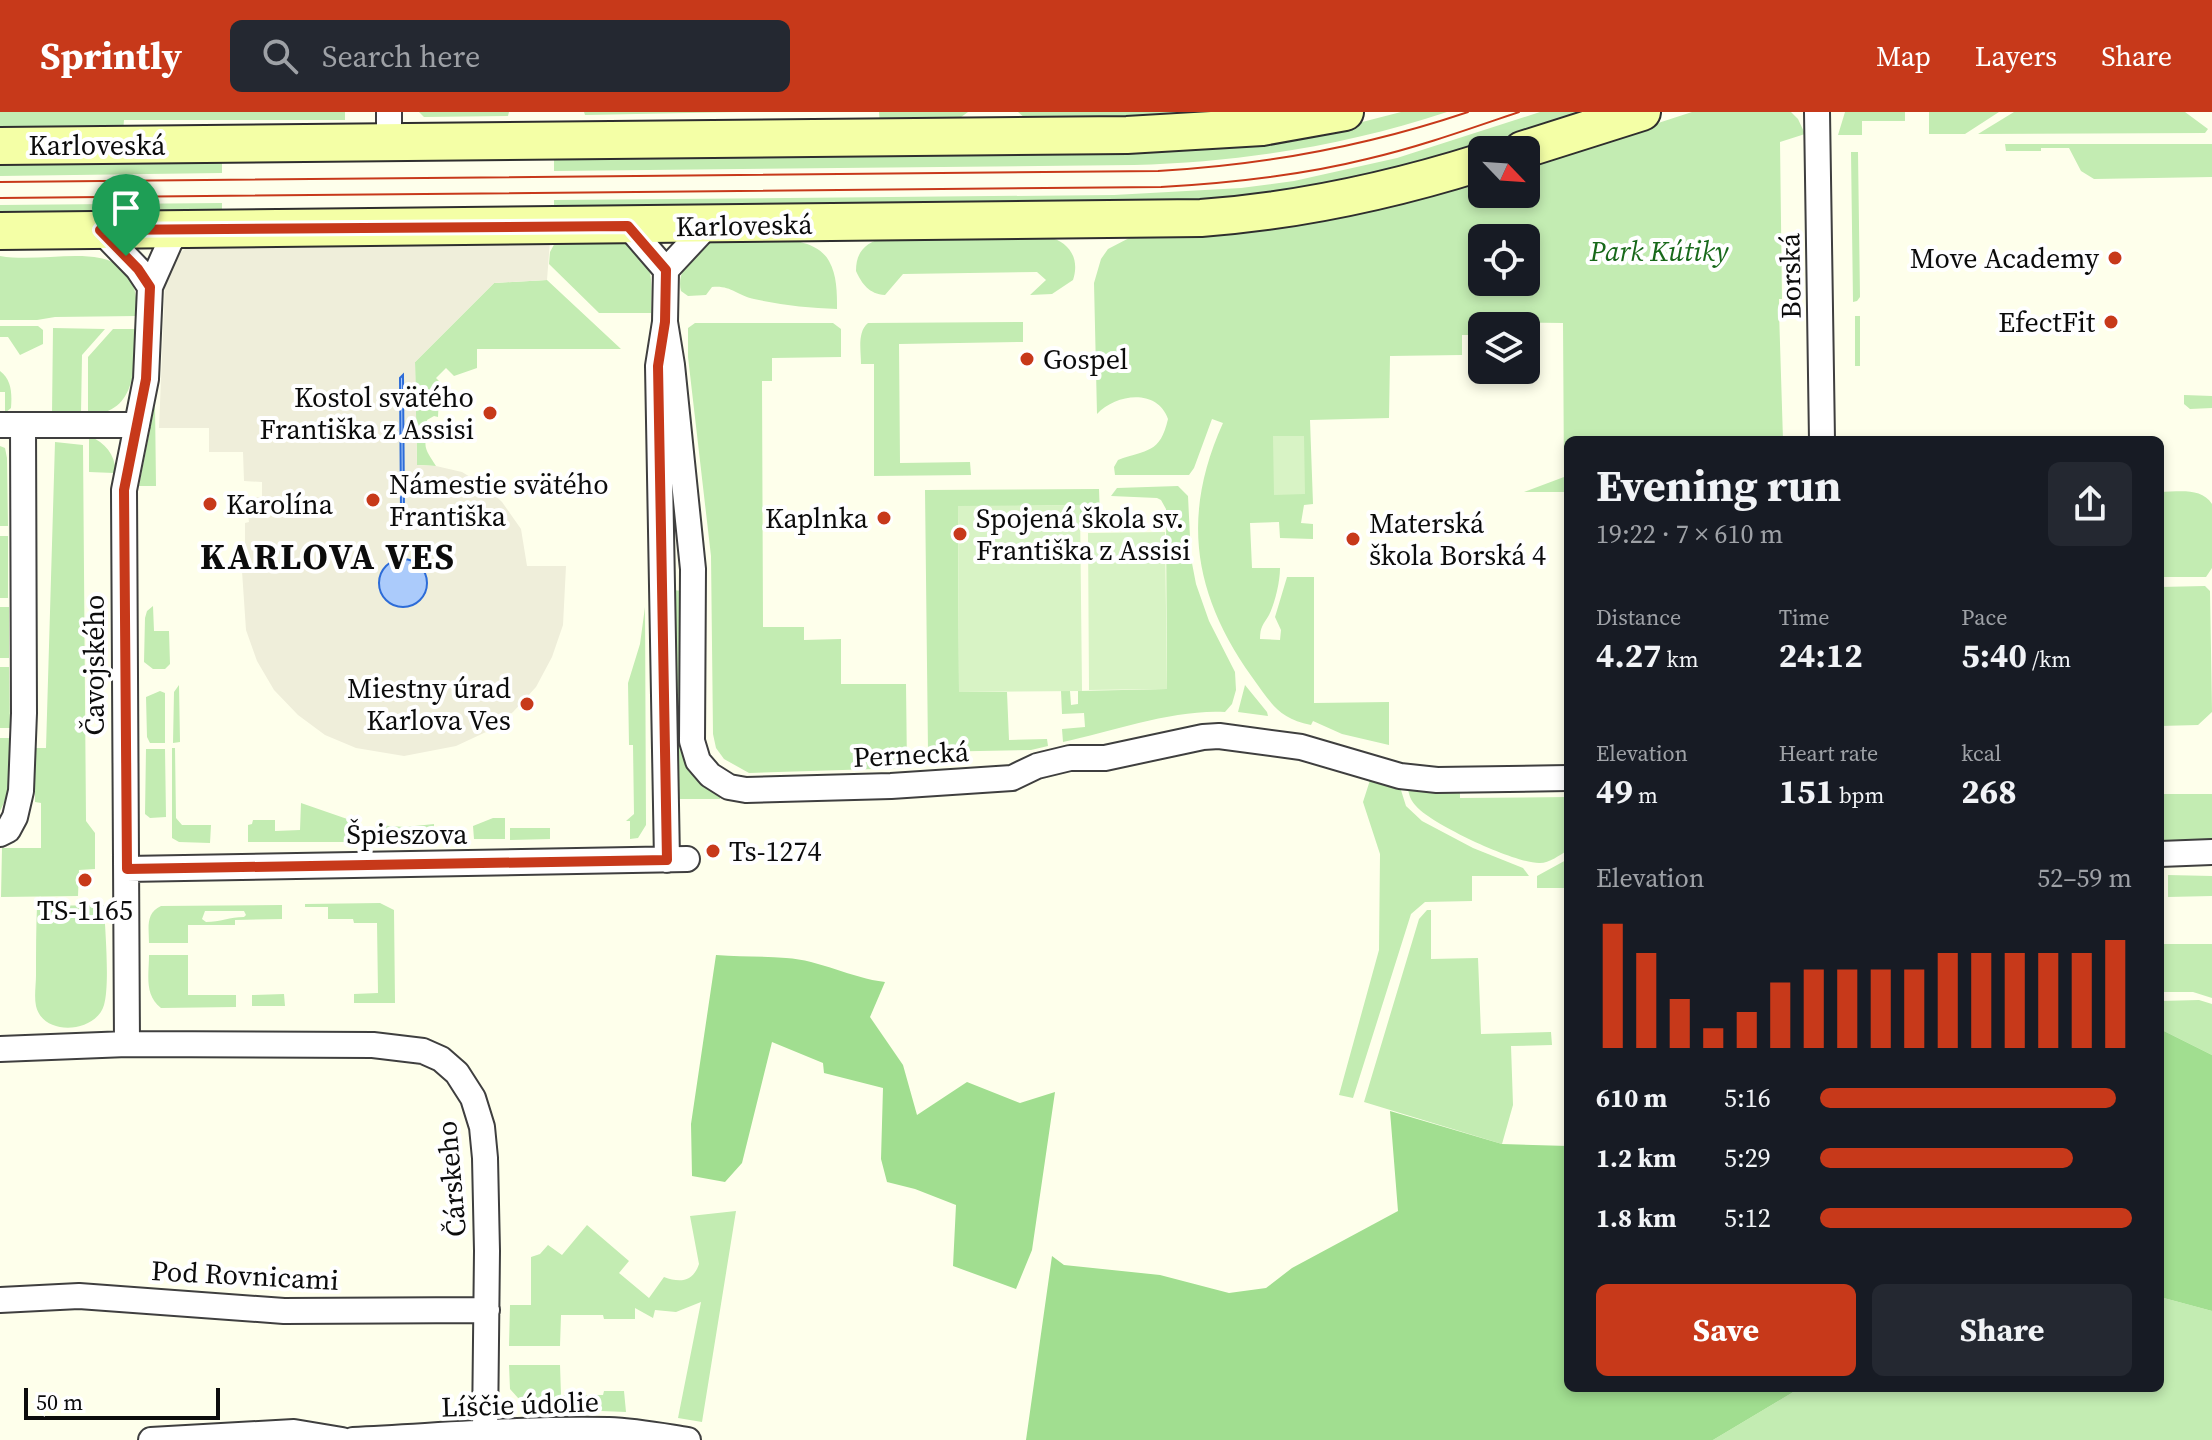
<!DOCTYPE html>
<meta charset="utf-8">
<style>
:root{--surface:#171b24;--page:#242831;--text:#f1f3f6;--muted:#9ea1a6;--accent:#c7391a}
body{margin:0;font-family:"Source Serif 4",serif;background:var(--page);color:var(--text);height:100vh;display:flex;flex-direction:column;font-size:30px;white-space:nowrap}
*{box-sizing:border-box;margin:0}
p{font-size:26px;color:var(--muted)}
.icon{flex:none;width:44px;height:44px;fill:none;stroke:currentColor;stroke-width:2;stroke-linecap:round;stroke-linejoin:round}
.map{position:relative;flex:1;overflow:hidden}
.details{position:absolute;left:1564px;top:324px;width:600px;height:956px;display:flex;flex-direction:column;background:var(--surface);border-radius:12px;box-shadow:0 4px 12px #0003}
.details>*{flex:none}
.needle{width:52px;rotate:115deg}
.tools{position:absolute;left:1468px;top:24px;display:grid;gap:16px}
.tools a{display:grid;place-items:center;width:72px;height:72px;border-radius:12px;background:var(--surface);box-shadow:0 4px 12px #0003;font-size:40px}
.scale{position:absolute;left:24px;bottom:20px;width:196px;box-sizing:border-box;padding-left:8px;border:4px solid #0c0c0c;border-top:0;font-size:22px;line-height:28px;white-space:nowrap;color:#0c0c0c;-webkit-text-stroke:6px #fff;paint-order:stroke}
.pin{position:absolute;display:grid;place-items:center;width:68px;height:68px;color:#fff;margin:-82px -34px;border-radius:50% 50% 50% 0;rotate:-45deg;box-shadow:0 0 8px #0007}
.pin .icon{rotate:45deg}
.round{display:grid;place-items:center;flex:none;width:84px;height:84px;border-radius:12px;background:var(--page)}
.overview{display:flex;align-items:center;justify-content:space-between;height:136px;padding:0 32px}
h1{font-size:44px;font-weight:700;line-height:60px}
.figures{display:grid;grid-template-columns:repeat(3,1fr);gap:12px;height:136px;padding:8px 32px}
.figures div{display:grid;align-content:center}
.figures b{font-size:34px;font-weight:700}
.figures small{font-size:22px;font-weight:400}
.figures p{font-size:22px}
.chart{height:224px;padding:16px 32px}
.chart p{display:flex;justify-content:space-between}
.chart svg{width:100%;height:144px;margin-top:8px;stroke:var(--accent);stroke-width:6}
.button{display:flex;gap:16px;margin-top:auto;padding:16px 32px}
.button a{flex:1;height:92px;border-radius:12px;background:var(--accent);color:#fff;font-size:32px;font-weight:700;line-height:92px;text-align:center}
.button a+a{background:var(--page);color:var(--text)}
ul{padding:0 32px;list-style:none;font-size:26px}
li{display:grid;grid-template-columns:128px 96px 1fr;align-items:center;height:60px}
li i{height:20px;border-radius:10px;background:var(--accent)}
header{display:flex;align-items:center;gap:48px;box-sizing:border-box;height:112px;padding:0 40px;background:var(--accent);color:#fff}
header strong{font-size:38px}
nav{display:flex;gap:44px;margin-inline-start:auto;font-size:28px}
.search{width:560px;height:72px;background:var(--page);display:flex;align-items:center;gap:20px;box-sizing:border-box;padding:0 28px;border-radius:12px;color:var(--muted);font-size:30px}
.map>svg:first-child{display:block}
.green{fill:#c3ecb2;fill-rule:evenodd}
.forest{fill:#a1de90}
.pitch{fill:#d8f3c5}
.plaza{fill:#efeeda}
.water{fill:#abcbfb;stroke:#2d6cd8;stroke-width:2}
.lines{fill:none;stroke-linecap:round;stroke-linejoin:round}
.street-casing{stroke:#3f3f3f;stroke-width:28}
.secondary-casing{stroke:#2e2e2e;stroke-width:40}
.street{stroke:#fff;stroke-width:24}
.secondary{stroke:#f4ffa6;stroke-width:36}
.tram{stroke:#c7391a;stroke-width:2}
.route-casing{stroke:#fff;stroke-width:16}
.route{stroke:#c7391a;stroke-width:10}
.poi-dot{fill:#c7391a;stroke:#fff;stroke-width:3}
.labels{text-anchor:middle;stroke-width:8;stroke-linejoin:round;paint-order:stroke}
.street-label{font-size:28px;fill:#0c0c0c;stroke:#fff}
.park-label{font-size:28px;font-style:italic;fill:#18691a;stroke:#fff}
.poi-label{font-size:28px;fill:#0c0c0c;stroke:#fff;text-anchor:start}
.district-label{font-size:36px;font-weight:bold;letter-spacing:2px;fill:#0c0c0c;stroke:#fff}
</style>
<header>
<strong>Sprintly</strong>
<div class="search"><svg class="icon" aria-label="search" viewBox="0 0 24 24"><circle cx="10" cy="10" r="6"/><path d="M15 15l6 6"/></svg>Search here</div>
<nav><a>Map</a><a>Layers</a><a>Share</a></nav>
</header>
<div class="map">
<svg width="2212" height="1328" viewBox="0 0 2212 1328">
<rect width="100%" height="100%" fill="#feffeb"/>
<path class="green" d="M0,0H345V8H124L123,20H0Z
M419,0H509L508,4L424,5Z
M584,0H740L585,3Z
M879,0H968L957,8L880,13Z
M1018,0H1263L1232,4L1026,7Z
M1401,0H1447C1344,34 1241,50 1134,53L554,59V43L1335,17Z
M1540,0H1591L1465,42L1396,61L1235,90L554,100V88L1114,83L1241,76L1294,69L1397,46Z
M1692,0H1791L1798,7L1805,22L1780,30L1782,187H1779V199L1783,328H1568V380H1524L1564,365L1563,211L1468,210V223H1462V243L1390,244L1389,306L1310,308L1313,392L1304,393L1301,411L1313,412V427L1280,426L1279,410L1250,411L1252,456H1280C1280,470 1275,491 1269,503C1263,513 1260,515 1260,527L1280,528L1281,518L1275,505L1287,465H1314V591L1389,590V633L1342,622L1313,609L1311,613C1278,606 1271,591 1252,565C1193,482 1181,404 1223,311L1212,307L1194,356L1189,363H1115L1114,355L1118,348C1147,337 1160,342 1168,307C1157,276 1116,282 1097,302L1094,171L1101,147L1108,137L1133,124L1325,108L1376,97L1482,68V82H1526V54ZM1482,126H1526V170H1482Z
M1845,0H1905V9H1862V23H1838Z
M1929,0H1999L1965,22H1929Z
M2014,0H2185L2208,17L2205,21L1978,22Z
M2005,32H2212V65L2094,67L2081,59L2069,36H2041V39H2006Z
M1851,40H1858L1860,185L1857,189L1853,190Z
M222,46V61L0,64V47Z
M222,91V103L0,105V93Z
M1048,125C1070,130 1080,147 1073,168L1052,182L1030,183L1046,168L1037,160L903,162L885,183C869,182 862,172 856,159C856,139 866,130 885,126Z
M718,128C749,128 812,118 829,149C837,163 837,181 837,197C809,196 781,193 754,187C736,183 731,173 712,175L706,183L688,184L681,179C675,157 698,133 718,128Z
M556,129L624,130C657,145 651,171 651,201H599L549,152L550,140Z
M0,144C57,154 140,116 137,204L55,205L37,208H0Z
M547,168L621,237H477V256L454,264L446,256L436,266L444,274L439,284L438,305L434,304L427,308L428,315L432,319C419,332 428,341 436,354L417,353L415,250L494,171Z
M1855,204H1860V254H1855Z
M1023,210V230L899,232L900,351L970,350L971,363L874,364V252H861C861,239 857,220 868,211Z
M695,211H833L841,217V245L772,246V269H762L763,515H804V528L841,527V572H906L907,656L749,661L724,647L716,636L713,622L711,444L688,245V216Z
M0,214H38L43,218V232L20,243L8,225H0Z
M53,216L105,217L82,243L81,302H52Z
M113,217H137C134,253 138,303 88,302V245Z
M0,259C12,268 12,282 11,296L5,301V280H0Z
M2184,283L2212,284V296L2190,297L2184,292Z
M155,292L156,374H139Z
M89,324C106,331 114,342 116,359L114,361L89,360Z
M55,330L83,333L86,709L95,721V757L79,758L78,784L1,785L2,736H41V691L35,690V636H46Z
M0,334L5,336L7,346L8,414H0Z
M1178,374L1188,384L1191,446L1196,472L1209,509L1235,560L1236,578L1232,592L1225,600C1175,597 1113,619 1063,630L1062,617L1085,615L1084,601L1062,602L1061,579H1070L1071,593L1078,592V579L1167,577L1166,397L1161,388L1157,386L1111,384L1117,376Z
M1099,377L1100,406L1093,416L1080,417L1079,393L958,395L959,580H1007L1009,628L1047,627L1048,634L1031,638L928,640L925,378Z
M2160,380C2178,380 2201,375 2212,392V456L2206,465H2160Z
M0,424H8V486H0Z
M2205,474L2210,479L2212,600L2198,613L2160,614V475Z
M671,478L685,479L686,634L720,680V687H674Z
M153,494L154,519H169L170,552L165,557H153L144,550L145,506L147,499Z
M0,495H9V546H0Z
M645,495L646,713L638,726L630,727V709H626L634,702L633,633H629L628,571L640,532Z
M0,555H9L10,616H0Z
M179,573L180,630L173,631L174,580Z
M1245,573L1267,600L1268,604L1238,600Z
M160,579L165,581V631H150L147,625L146,585Z
M0,626H10C10,651 13,676 0,699Z
M172,636H175L176,706L182,713H211L210,731L179,730L172,726Z
M146,637H165L166,705L150,706L145,702Z
M1371,665L1400,675L1406,694L1422,709L1473,736L1523,756L1529,764H1472V789L1425,790L1411,802L1353,986L1339,983L1379,838L1380,742L1363,690Z
M1460,676V686L1568,685V738C1560,743 1549,751 1540,751C1516,752 1431,712 1416,694C1411,689 1409,683 1408,677Z
M2160,682H2212V730L2160,731Z
M301,691L353,709L346,730H248V713L252,712L253,708H275V719L300,718Z
M493,706H505V727H474L473,714Z
M434,712V728L375,729L376,713L405,715Z
M510,716H550V727L510,728Z
M1568,747V776H1537V764Z
M2168,763L2212,764V784L2168,785Z
M380,791L394,798L395,891H354V882L378,881L377,811H354L353,807H328V795H305V792Z
M104,793C105,818 110,872 104,893C96,921 43,925 36,894C34,884 36,873 36,863C36,840 36,817 37,794Z
M282,793V807L235,808V813H188V831H149C149,817 145,801 161,794ZM205,799H244L246,803L244,805C230,805 220,810 206,810L202,807Z
M1427,798H1431V847L1478,846L1481,922L1551,920L1552,933L1511,934L1513,993L1502,1032L1364,990L1419,807Z
M2160,832H2212V886L2193,880H2160Z
M149,843H188V883H236V895L161,896C144,883 149,863 149,843Z
M284,882L285,894H252V883Z
M2199,888L2212,892V943L2160,917V889Z
M736,1099L702,1310L678,1306L701,1190L676,1200L655,1198L653,1206L635,1196V1207H604L603,1203H561L560,1234H509L510,1193H531V1145L540,1142L548,1133L562,1143L587,1113L629,1149L619,1161L649,1186L664,1165C680,1171 693,1170 699,1152L690,1104Z
M2160,1185L2212,1199V1328H1713L1800,1276H2160Z
M509,1253H560L561,1283H603L604,1279H624L626,1300L527,1296L510,1277Z"/>
<path class="forest" d="M716,843C739,845 763,844 786,846C820,848 851,866 885,870L870,905L903,953L917,1003L967,970L1020,991L1055,980L1032,1138L1016,1177L953,1154L956,1093L915,1077L887,1070L881,1047L883,976L824,961L823,951L772,930L742,1051L725,1070L692,1064L691,1012Z
M2160,917L2212,943V1199L2160,1185Z
M1390,999L1502,1032L1568,1034V1276H1800L1713,1328H1026L1052,1144L1064,1153L1160,1163L1229,1181L1266,1176L1292,1156L1398,1099Z"/>
<path class="pitch" d="M1273,324H1304L1305,382L1274,383Z
M1080,393L1082,579L959,580L958,394Z
M1165,420L1167,577L1089,578L1088,421Z"/>
<path class="plaza" d="M550,129L547,168L494,171L415,250L417,353L436,354L462,360L485,374L502,390L521,417L527,454H566L563,513L552,545L536,575L513,600L486,620L456,634L404,644L356,636L325,623L298,603L274,578L257,549L246,518L242,459L245,458V411L249,410L246,386L262,385V370L244,369L243,340H209V316H159L165,169L174,145L188,135Z"/>
<path class="water" d="M403,263L404,400H401L400,266Z
M379 471a24 24 0 1 1 48 0a24 24 0 1 1-48 0Z"/>
<g class="lines">
<defs>
<path id="street" d="M1817,0L1822,328
M389,31V0
M628,114L666,158
M100,118L138,157L150,175
M665,210L672,253L693,457L692,629L698,649L710,663L729,675L746,678L891,674L1012,666L1037,654L1070,646H1105L1203,625L1219,624L1301,635L1400,664L1437,668L1568,666
M0,313H137
M0,722L8,718L15,705L21,679L24,601L23,313
M2160,742L2212,740
M667,748L658,254L665,210L666,158L708,113
M127,757L687,747
M127,932L124,378L146,267L150,175L170,130L179,118
M0,937L127,932L373,933L423,939L441,947L457,961L473,986L482,1015L485,1046L487,1139L485,1319
M0,1188L79,1184L284,1199L487,1198
M151,1328L294,1320L342,1328
M353,1328C438,1324 524,1316 609,1318C636,1319 662,1324 688,1328"/>
<path id="secondary" d="M0,34L1127,23L1262,15L1345,0
M1522,38L1642,0
M0,119L1201,106C1297,99 1390,79 1482,50"/>
</defs>
<use href="#street" class="street-casing"/>
<use href="#secondary" class="secondary-casing"/>
<use href="#street" class="street"/>
<use href="#secondary" class="secondary"/>
<path class="tram" d="M0,70L1158,59C1265,53 1367,34 1468,0
M0,86L1161,75C1231,71 1299,64 1367,47C1419,35 1469,17 1519,0"/>
</g>
<g class="lines">
<defs>
<path id="route" d="M628,114L666,158L665,210L658,254L667,748L127,757L124,378L146,267L150,175L138,157L100,118Z"/>
</defs>
<use href="#route" class="route-casing"/>
<use href="#route" class="route"/>
</g>
<g class="poi-dot">
<circle cx="2115" cy="146" r="8"/>
<circle cx="2111" cy="210" r="8"/>
<circle cx="1027" cy="247" r="8"/>
<circle cx="490" cy="301" r="8"/>
<circle cx="373" cy="388" r="8"/>
<circle cx="210" cy="392" r="8"/>
<circle cx="884" cy="406" r="8"/>
<circle cx="960" cy="422" r="8"/>
<circle cx="1353" cy="427" r="8"/>
<circle cx="527" cy="592" r="8"/>
<circle cx="713" cy="739" r="8"/>
<circle cx="85" cy="768" r="8"/>
</g>
<g class="labels">
<g class="street-label">
<text x="97" y="43">Karloveská</text>
<text transform="translate(744 113) rotate(-1)" y="10">Karloveská</text>
<text transform="translate(1790 164) rotate(-91)" y="10">Borská</text>
<text transform="translate(94 553) rotate(-90)" y="10">Čavojského</text>
<text transform="translate(911 642) rotate(-3)" y="10">Pernecká</text>
<text x="407" y="732">Špieszova</text>
<text transform="translate(451 1067) rotate(-95)" y="10">Čárskeho</text>
<text transform="translate(245 1163) rotate(3)" y="10">Pod Rovnicami</text>
<text transform="translate(520 1292) rotate(-2)" y="10">Líščie údolie</text>
</g>
<g class="park-label">
<text x="1659" y="149">Park Kútiky</text>
</g>
<g class="poi-label">
<text x="2099" y="156" text-anchor="end">Move Academy</text>
<text x="2095" y="220" text-anchor="end">EfectFit</text>
<text x="1043" y="257">Gospel</text>
<text x="474" y="295" text-anchor="end">Kostol svätého<tspan x="474" dy="32">Františka z Assisi</tspan></text>
<text x="389" y="382">Námestie svätého<tspan x="389" dy="32">Františka</tspan></text>
<text x="226" y="402">Karolína</text>
<text x="868" y="416" text-anchor="end">Kaplnka</text>
<text x="976" y="416">Spojená škola sv.<tspan x="976" dy="32">Františka z Assisi</tspan></text>
<text x="1369" y="421">Materská<tspan x="1369" dy="32">škola Borská 4</tspan></text>
<text x="511" y="586" text-anchor="end">Miestny úrad<tspan x="511" dy="32">Karlova Ves</tspan></text>
<text x="729" y="749">Ts-1274</text>
<text x="85" y="808" text-anchor="middle">TS-1165</text>
</g>
<g class="district-label">
<text x="328" y="457">KARLOVA VES</text>
</g>
</g>
</svg>
<div class="tools">
<a><svg class="needle" viewBox="-14 -14 28 28"><path d="M0-13l5 13h-10z" fill="#e53935"/><path d="M0 13l5-13h-10z" fill="#9ea1a6"/></svg></a>
<a><svg class="icon" aria-label="locate" viewBox="0 0 24 24"><circle cx="12" cy="12" r="6"/><path d="M12 2v4M12 18v4M2 12h4M18 12h4"/></svg></a>
<a><svg class="icon" aria-label="layers" viewBox="0 0 24 24"><path d="M12 4l9 5-9 5-9-5zM3 14l9 5 9-5"/></svg></a>
</div>
<div class="scale">50 m</div>
<div class="pin" style="left:126px;top:144px;background:#1e9e55"><svg class="icon" aria-label="arrive" viewBox="0 0 24 24"><path d="M6 21V4h12l-3 4 3 4H6"/></svg></div>
<section class="details">
<div class="overview"><div><h1>Evening run</h1><p>19:22 · 7 × 610 m</p></div><a class="round"><svg class="icon" aria-label="share" viewBox="0 0 24 24"><path d="M12 15V3M7 8l5-5 5 5M5 13v7h14v-7"/></svg></a></div>
<div class="figures">
<div><p>Distance</p><b>4.27<small> km</small></b></div>
<div><p>Time</p><b>24:12</b></div>
<div><p>Pace</p><b>5:40<small> /km</small></b></div>
</div>
<div class="figures">
<div><p>Elevation</p><b>49<small> m</small></b></div>
<div><p>Heart rate</p><b>151<small> bpm</small></b></div>
<div><p>kcal</p><b>268</b></div>
</div>
<div class="chart"><p><span>Elevation</span>52–59 m</p>
<svg viewBox="0 0 160 44" preserveAspectRatio="none"><path d="M5 44V6M15 44V15M25 44V29M35 44V38M45 44V33M55 44V24M65 44V20M75 44V20M85 44V20M95 44V20M105 44V15M115 44V15M125 44V15M135 44V15M145 44V15M155 44V11"/></svg>
</div>
<ul>
<li><b>610 m</b>5:16<i style="width:95%"></i></li>
<li><b>1.2 km</b>5:29<i style="width:81%"></i></li>
<li><b>1.8 km</b>5:12<i style="width:100%"></i></li>
</ul>
<div class="button"><a>Save</a><a>Share</a></div>
</section>
</div>
